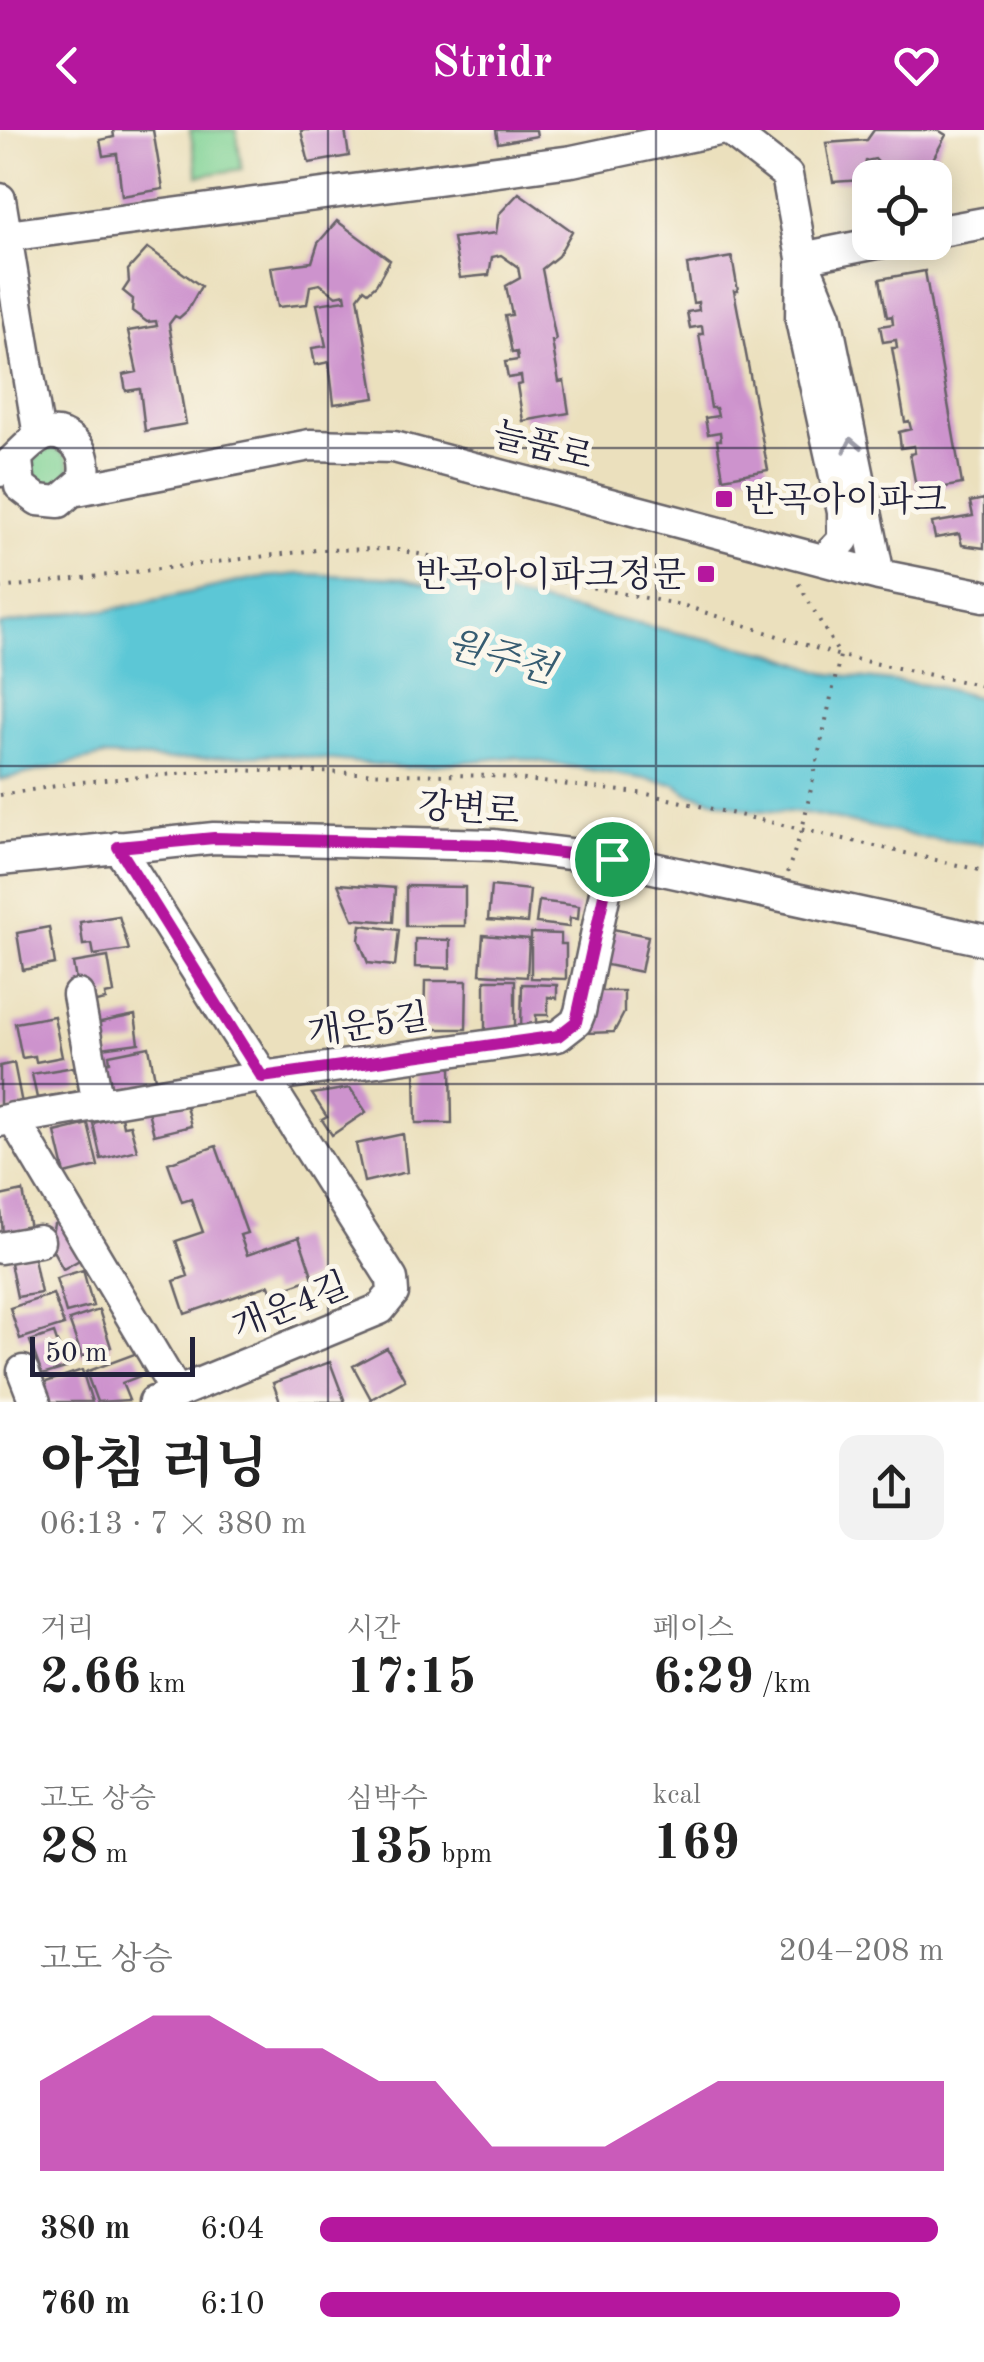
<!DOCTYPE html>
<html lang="ko">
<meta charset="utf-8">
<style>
:root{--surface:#fff;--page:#f2f2f2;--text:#222;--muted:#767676;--accent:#b5179e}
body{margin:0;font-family:"Old Standard TT","Noto Serif KR",serif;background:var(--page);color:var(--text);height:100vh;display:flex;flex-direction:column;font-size:38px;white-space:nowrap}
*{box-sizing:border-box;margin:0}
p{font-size:32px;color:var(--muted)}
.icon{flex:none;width:55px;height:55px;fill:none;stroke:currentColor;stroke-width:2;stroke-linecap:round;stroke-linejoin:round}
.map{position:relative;height:1272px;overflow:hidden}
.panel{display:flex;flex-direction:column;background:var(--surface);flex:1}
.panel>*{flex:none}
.buttons{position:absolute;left:852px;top:30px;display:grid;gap:20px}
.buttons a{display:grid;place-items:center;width:100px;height:100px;border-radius:20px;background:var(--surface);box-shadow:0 5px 25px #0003;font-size:50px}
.scale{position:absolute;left:30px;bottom:25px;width:165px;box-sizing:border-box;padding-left:10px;border:5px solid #22223b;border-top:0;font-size:28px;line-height:35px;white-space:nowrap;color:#22223b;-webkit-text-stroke:8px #fbf7ec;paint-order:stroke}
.pin{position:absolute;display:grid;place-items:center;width:85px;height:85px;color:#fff;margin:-42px;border:5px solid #fff;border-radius:50%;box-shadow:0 2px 10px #0007}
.round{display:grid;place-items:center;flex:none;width:105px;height:105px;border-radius:20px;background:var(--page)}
.headline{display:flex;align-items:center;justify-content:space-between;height:170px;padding:0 40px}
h1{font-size:55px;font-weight:700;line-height:75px}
.figures{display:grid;grid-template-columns:repeat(3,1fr);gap:15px;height:170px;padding:10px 40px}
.figures div{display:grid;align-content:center}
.figures b{font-size:50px;font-weight:700}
.figures small{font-size:28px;font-weight:400}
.figures p{font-size:28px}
.chart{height:280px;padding:20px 40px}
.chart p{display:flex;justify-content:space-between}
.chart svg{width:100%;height:180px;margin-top:10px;fill:var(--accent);opacity:.7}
ul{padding:0 40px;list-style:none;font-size:32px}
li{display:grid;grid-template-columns:160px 120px 1fr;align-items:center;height:75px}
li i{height:25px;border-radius:12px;background:var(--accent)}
header{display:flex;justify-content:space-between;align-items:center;height:130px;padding:0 40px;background:var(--accent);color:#fff;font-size:45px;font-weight:700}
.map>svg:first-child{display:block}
.green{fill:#7fd294;stroke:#507a68;stroke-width:2.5}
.water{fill:#5cc7d6;stroke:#3f7488;stroke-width:2.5}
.building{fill:#cd93cd}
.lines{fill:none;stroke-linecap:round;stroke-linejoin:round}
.minor-casing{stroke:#686468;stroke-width:35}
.path{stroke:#686468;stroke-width:4;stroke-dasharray:2.5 8;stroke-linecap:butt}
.minor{stroke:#fff;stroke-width:30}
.oneway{stroke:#9c9ca7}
.route-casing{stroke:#fff;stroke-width:20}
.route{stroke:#b5179e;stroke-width:12}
.grid{fill:none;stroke:#22223b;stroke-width:2.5;stroke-opacity:0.55}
.poi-dot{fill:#b5179e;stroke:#fbf7ec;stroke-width:4}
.labels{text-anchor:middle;stroke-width:10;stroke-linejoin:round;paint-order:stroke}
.street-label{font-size:35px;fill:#22223b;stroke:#fbf7ec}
.poi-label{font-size:35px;fill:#22223b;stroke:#fbf7ec;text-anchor:start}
.water-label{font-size:38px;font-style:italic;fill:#365c71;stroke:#fbf7ec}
</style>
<header><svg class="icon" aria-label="back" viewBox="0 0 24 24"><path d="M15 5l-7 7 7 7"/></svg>Stridr<svg class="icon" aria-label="heart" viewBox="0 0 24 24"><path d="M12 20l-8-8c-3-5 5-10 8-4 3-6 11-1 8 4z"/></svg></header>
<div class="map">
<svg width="984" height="1272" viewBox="0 0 984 1272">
<rect width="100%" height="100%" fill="#fbf7ec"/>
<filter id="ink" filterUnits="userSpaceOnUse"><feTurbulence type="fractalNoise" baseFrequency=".01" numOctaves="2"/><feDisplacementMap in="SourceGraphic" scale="20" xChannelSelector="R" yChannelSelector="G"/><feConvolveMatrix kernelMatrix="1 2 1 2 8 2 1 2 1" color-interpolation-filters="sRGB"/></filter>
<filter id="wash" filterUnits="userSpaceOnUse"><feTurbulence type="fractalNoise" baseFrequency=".0048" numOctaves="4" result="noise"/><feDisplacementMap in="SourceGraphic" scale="40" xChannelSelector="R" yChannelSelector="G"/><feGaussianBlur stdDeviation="2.25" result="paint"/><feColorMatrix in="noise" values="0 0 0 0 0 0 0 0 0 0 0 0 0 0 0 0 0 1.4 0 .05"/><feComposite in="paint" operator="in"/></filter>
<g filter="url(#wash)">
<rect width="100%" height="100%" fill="#ebe0bd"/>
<path class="green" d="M190,0H236L242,39L198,46Z
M32 338a19 19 0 1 1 38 0a19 19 0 1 1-38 0Z"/>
<path class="water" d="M300,444L402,448L433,457L447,452L775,524L830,544L934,556L984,569V714L919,707L806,683L751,680L688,663L675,654L513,627L406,638L279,624L174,630L103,626L0,650V495C31,492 78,477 105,481L256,448Z"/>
<g id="blocks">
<path class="building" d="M113,0H153L163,59L122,66L117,24L103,26L100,10L114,7Z
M305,0H345L349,26L309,33L301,1Z
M496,0H536L537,6L498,13Z
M874,0H938L946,5L932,31L923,37L919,35L914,43L920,48H893L875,29L866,31L862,50L833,52L826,13L867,10Z
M519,63L572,101L558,126L542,139L556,210L552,211L559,252L564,251L569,283L523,291L517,255L522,254L521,246L508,248L505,232L518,230L517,222L512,223L505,186L512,185L506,156L520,148L518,137L501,125L492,127L489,145L460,148L453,108L496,103L499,84Z
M337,91L390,130L376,155L368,162L364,159L358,167L375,268L334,274L329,232L315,235L312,218L326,216L317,174L346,170L345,164L336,166L320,154L310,156L307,174L278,177L271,137L312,132L318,113Z
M148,118L201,156L187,181L179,188L175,186L169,194L186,294L145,301L140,259L126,261L123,245L137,242L128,201L157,196L156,191L147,192L132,181L133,169L123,161L129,152L128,140Z
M732,127L738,161H734L768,340L723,348L717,310H721L720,302L708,304L705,288L718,286L716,278H711L699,204H703L702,196L690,198L687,182L699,180L698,172L693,173L687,135Z
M925,141L962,354L917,362L910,324L915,323L914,316L901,318L899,302L911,299L909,291L905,292L892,218H897L896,210L883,212L880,196L893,194L892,186L887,187L880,149Z
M984,369V418L962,415L959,404L935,408L932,393L973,386L970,372Z
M338,754L395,758L393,792L353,789Z
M406,756L465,757V796H406Z
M491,756L530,760L527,793L488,790Z
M539,771L579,776L578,789L570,788L569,797L536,793Z
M119,786L129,820L94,825L92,814L83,815L80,792Z
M361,795L399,800L395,836L368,833L359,810Z
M49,797L55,834L23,840L17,803Z
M608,798L648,806L641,842L602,834Z
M531,803L561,804V814H566V849L531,848Z
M483,805L529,809L527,847L480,844Z
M415,809L450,810V838L415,837Z
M108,827L114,863L105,865L106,870L80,875L73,833Z
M485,850H515V905H485Z
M425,851H467L466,899H424Z
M522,854L557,855V868L548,867V885H536V899H521Z
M587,861H624V883L614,902L587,903Z
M135,885L139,913L94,919L91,894Z
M54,886L62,927L36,932L35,926L22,928L15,893Z
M149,917L156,954L109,962L104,933L110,932L109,925Z
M14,933L23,979L0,983V936Z
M415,936H451L452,993H416Z
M74,937L79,961L37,968L32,944Z
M350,958L366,982L332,1005L322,990L327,987L312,964Z
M185,972L191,996L154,1005L148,981Z
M121,986L123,996L130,995L137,1020L101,1029L93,993Z
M88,994L98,1036L65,1044L55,1002Z
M403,1004L407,1042L364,1052L356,1014Z
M216,1016L247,1103L240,1105L247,1125L299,1107L313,1148L272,1163L269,1155L185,1184L174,1151L188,1146L176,1111L203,1102L191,1069L182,1072L168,1033Z
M23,1061L30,1099L3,1105L0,1066Z
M62,1089L83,1128L63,1139L50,1115L54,1094Z
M33,1123L41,1163L17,1167L9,1128Z
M83,1140L93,1176L66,1183L56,1148Z
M53,1164L64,1195L20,1209L10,1178Z
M99,1180L111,1217L82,1227L69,1190Z
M54,1203L66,1238L42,1245L30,1211Z
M387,1218L405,1250L371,1269L353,1236Z
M137,1223L145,1244L122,1253L129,1270L97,1272L86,1242Z
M330,1232L345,1272H280L273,1253Z
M82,1240L92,1272H43L37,1255Z"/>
</g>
</g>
<g filter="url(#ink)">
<use href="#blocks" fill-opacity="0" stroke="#686468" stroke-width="2.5"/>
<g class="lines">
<defs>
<path id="minor" d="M729,0L787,45L802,128L801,190L843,382V410L824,430
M0,69L39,306
M935,102L984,93
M7,106L572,31L719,0
M802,128L882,112
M807,140L826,186L879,445
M0,341C23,327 42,285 74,313C85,323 86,338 83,351L59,372L38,370L20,356L17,331
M77,360L310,315L394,317L879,445L984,466
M118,717L392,1149L393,1163L380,1179L154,1272
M0,730L214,708L493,715L612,729L984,810
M78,865L98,974
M13,988L177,1263
M0,991L261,947L558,906L576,892L580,882L612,729
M0,1118L39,1111
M23,1241L35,1272"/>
</defs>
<use href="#minor" class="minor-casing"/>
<path class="path" d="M0,458L316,420L393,419L682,475L840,526L984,556
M0,665L81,652L223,640L491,646L647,664L984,741
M787,743L802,700L840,526L797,451"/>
<use href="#minor" class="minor"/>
</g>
<defs><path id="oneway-chevron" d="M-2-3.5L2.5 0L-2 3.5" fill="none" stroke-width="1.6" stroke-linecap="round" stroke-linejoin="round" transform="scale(2.5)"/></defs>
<use class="oneway" href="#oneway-chevron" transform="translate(852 315) rotate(-102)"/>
</g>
<g class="lines" filter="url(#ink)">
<defs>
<path id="route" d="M214,708L494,715L612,729L576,892L558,906L262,947L118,717Z"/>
</defs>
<use href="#route" class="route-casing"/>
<use href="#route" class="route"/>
</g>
<path class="grid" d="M328,0V1272M656,0V1272M0,318H984M0,636H984M0,954H984"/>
<g class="poi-dot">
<rect x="714" y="359" width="20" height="20" rx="5"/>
<rect x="696" y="434" width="20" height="20" rx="5"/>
</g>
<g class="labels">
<g class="street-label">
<text transform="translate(543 315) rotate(14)" y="12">늘품로</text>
<text transform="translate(469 678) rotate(4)" y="12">강변로</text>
<text transform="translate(368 894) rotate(-8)" y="12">개운5길</text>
<text transform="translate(290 1175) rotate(-22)" y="12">개운4길</text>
</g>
<g class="poi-label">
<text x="744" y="381">반곡아이파크</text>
<text x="686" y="456" text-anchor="end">반곡아이파크정문</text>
</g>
<g class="water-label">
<text transform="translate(501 526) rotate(15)" y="13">원주천</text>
</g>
</g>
</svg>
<div class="buttons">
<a><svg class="icon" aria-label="locate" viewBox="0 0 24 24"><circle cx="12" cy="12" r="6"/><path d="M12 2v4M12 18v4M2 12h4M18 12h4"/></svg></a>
</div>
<div class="scale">50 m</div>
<div class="pin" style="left:612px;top:729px;background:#1e9e55"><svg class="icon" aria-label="arrive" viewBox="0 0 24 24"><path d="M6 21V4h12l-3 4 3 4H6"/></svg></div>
</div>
<section class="panel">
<div class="headline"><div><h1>아침 러닝</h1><p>06:13 · 7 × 380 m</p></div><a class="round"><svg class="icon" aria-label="share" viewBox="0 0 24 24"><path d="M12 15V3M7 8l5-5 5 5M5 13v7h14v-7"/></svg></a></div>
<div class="figures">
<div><p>거리</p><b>2.66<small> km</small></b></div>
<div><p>시간</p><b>17:15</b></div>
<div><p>페이스</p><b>6:29<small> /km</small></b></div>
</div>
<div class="figures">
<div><p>고도 상승</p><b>28<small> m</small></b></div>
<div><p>심박수</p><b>135<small> bpm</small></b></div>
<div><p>kcal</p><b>169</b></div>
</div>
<div class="chart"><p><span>고도 상승</span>204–208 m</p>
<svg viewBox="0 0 160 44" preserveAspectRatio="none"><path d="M0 44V22L10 14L20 6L30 6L40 14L50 14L60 22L70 22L80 38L90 38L100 38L110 30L120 22L130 22L140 22L150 22L160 22V44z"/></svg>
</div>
<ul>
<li><b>380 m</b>6:04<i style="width:99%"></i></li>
<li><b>760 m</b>6:10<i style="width:93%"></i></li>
</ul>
</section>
